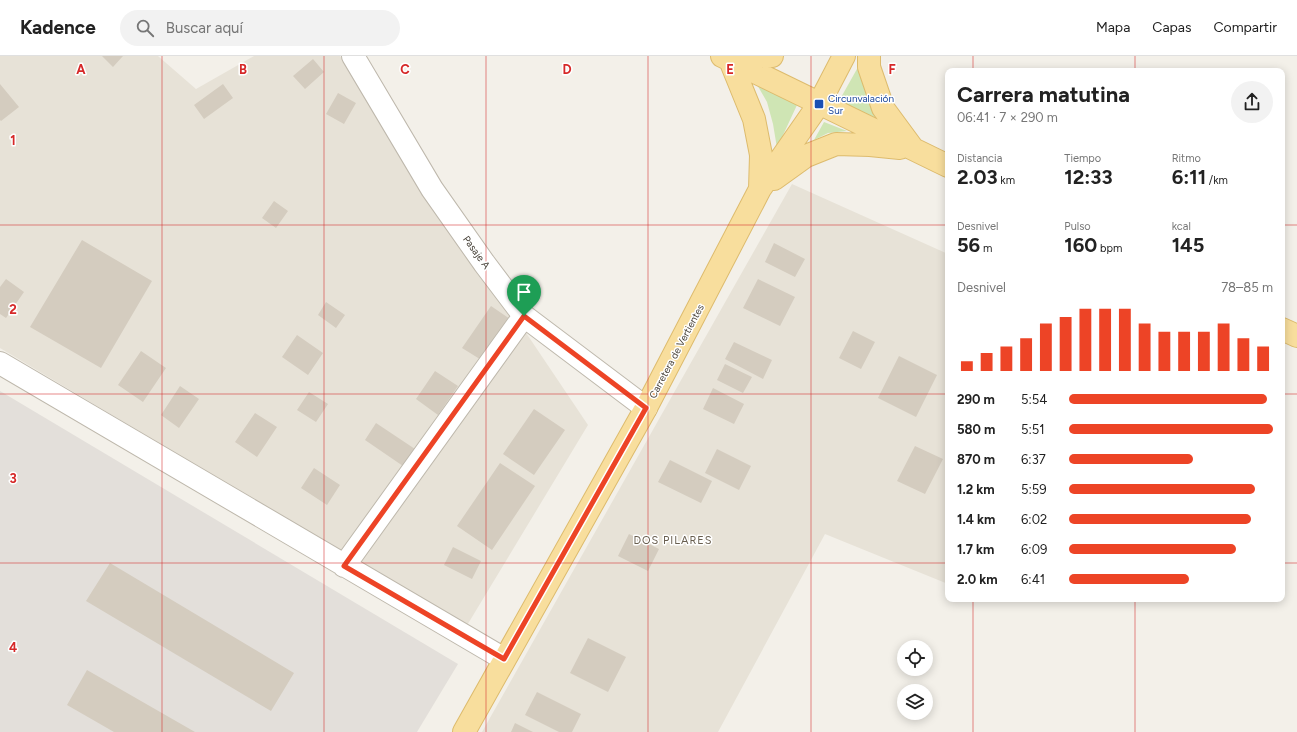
<!DOCTYPE html>
<html lang="es">
<meta charset="utf-8">
<style>
:root{--surface:#fff;--page:#f2f2f2;--text:#222;--muted:#767676;--line:#e0e0e0;--accent:#ed4426}
body{margin:0;font-family:Figtree,sans-serif;background:var(--page);color:var(--text);height:100vh;display:flex;flex-direction:column;font-size:15px;white-space:nowrap}
*{box-sizing:border-box;margin:0}
p{font-size:13px;color:var(--muted)}
.icon{flex:none;width:22px;height:22px;fill:none;stroke:currentColor;stroke-width:2;stroke-linecap:round;stroke-linejoin:round}
.map{position:relative;flex:1;overflow:hidden}
.drawer{position:absolute;left:945px;top:12px;width:340px;height:534px;display:flex;flex-direction:column;background:var(--surface);border-radius:8px;box-shadow:0 2px 10px #0003}
.drawer>*{flex:none}
.buttons{position:absolute;left:897px;top:584px;display:grid;gap:8px}
.buttons a{display:grid;place-items:center;width:36px;height:36px;border-radius:50%;background:var(--surface);box-shadow:0 2px 10px #0003;font-size:20px}
.pin{position:absolute;display:grid;place-items:center;width:34px;height:34px;color:#fff;margin:-41px -17px;border-radius:50% 50% 50% 0;rotate:-45deg;box-shadow:0 0 4px #0007}
.pin .icon{rotate:45deg}
.round{display:grid;place-items:center;flex:none;width:42px;height:42px;border-radius:21px;background:var(--page)}
.overview{display:flex;align-items:center;justify-content:space-between;height:68px;padding:0 12px}
h1{font-size:22px;font-weight:700;line-height:30px}
.stats{display:grid;grid-template-columns:repeat(3,1fr);gap:6px;height:68px;padding:4px 12px}
.stats div{display:grid;align-content:center}
.stats b{font-size:20px;font-weight:700}
.stats small{font-size:11px;font-weight:400}
.stats p{font-size:11px}
.chart{height:112px;padding:8px 12px}
.chart p{display:flex;justify-content:space-between}
.chart svg{width:100%;height:72px;margin-top:4px;stroke:var(--accent);stroke-width:6}
ul{padding:0 12px;list-style:none;font-size:13px}
li{display:grid;grid-template-columns:64px 48px 1fr;align-items:center;height:30px}
li i{height:10px;border-radius:5px;background:var(--accent)}
header{display:flex;align-items:center;gap:24px;box-sizing:border-box;height:56px;padding:0 20px;background:var(--surface);border-bottom:1px solid var(--line)}
header strong{font-size:19px}
nav{display:flex;gap:22px;margin-inline-start:auto;font-size:14px}
.search{width:280px;height:36px;background:var(--page);display:flex;align-items:center;gap:10px;box-sizing:border-box;padding:0 14px;border-radius:22px;color:var(--muted);font-size:15px}
.map>svg:first-child{display:block}
.residential{fill:#e7e2d7}
.industrial{fill:#e3dfda}
.green{fill:#cfe5b4}
.building{fill:#d4ccbf}
.lines{fill:none;stroke-linecap:round;stroke-linejoin:round}
.minor-casing{stroke:#beb8ac;stroke-width:24}
.major-casing{stroke:#ddbb6d;stroke-width:24}
.minor{stroke:#fff;stroke-width:22}
.major{stroke:#f8de9d;stroke-width:22}
.route-casing{stroke:#fff;stroke-width:8}
.route{stroke:#ed4426;stroke-width:5}
.grid{fill:none;stroke:#d62828;stroke-width:1;stroke-opacity:0.55}
.transit-dot{fill:#1a4fb4;stroke:#fff;stroke-width:1.5}
.labels{text-anchor:middle;stroke-width:3;stroke-linejoin:round;paint-order:stroke}
.transit-label{font-size:10px;fill:#164399;stroke:#fff;text-anchor:start}
.street-label{font-size:10px;fill:#464037;stroke:#fff}
.neighbourhood-label{font-size:11px;letter-spacing:1px;fill:#685e4f;stroke:#fff}
.grid-label{font-size:13px;text-anchor:middle;font-weight:bold;fill:#d62828;stroke:#fff;stroke-width:3;stroke-linejoin:round;paint-order:stroke}
</style>
<header>
<strong>Kadence</strong>
<div class="search"><svg class="icon" aria-label="search" viewBox="0 0 24 24"><circle cx="10" cy="10" r="6"/><path d="M15 15l6 6"/></svg>Buscar aquí</div>
<nav><a>Mapa</a><a>Capas</a><a>Compartir</a></nav>
</header>
<div class="map">
<svg width="1297" height="676" viewBox="0 0 1297 676">
<rect width="100%" height="100%" fill="#f3f0e9"/>
<path class="residential" d="M0,0H158L196,33L254,0H340L588,369L466,571L0,292Z
M792,128L948,198V528L825,478L718,676H482Z"/>
<path class="industrial" d="M0,335L458,608L417,676H0Z"/>
<path class="green" d="M862,4L863,28L868,46L877,63L839,45Z
M756,27L797,49L777,92L773,68L767,46Z
M824,66L847,75L828,77L814,84Z"/>
<path class="building" d="M102,0H123L113,11Z
M313,3L324,16L305,33L293,20Z
M0,28L19,51L1,65L0,64Z
M223,28L233,42L204,63L194,49Z
M338,37L356,47L344,68L326,58Z
M274,145L288,155L276,172L262,162Z
M82,184L152,225L101,312L30,271Z
M774,187L805,203L795,221L765,206Z
M6,223L24,236L6,262L0,258V231Z
M758,223L795,241L780,270L743,252Z
M326,246L345,259L336,272L318,259Z
M491,250L510,263L483,305L462,292Z
M853,275L875,286L861,313L839,302Z
M297,279L323,297L308,319L282,301Z
M734,286L772,304L763,323L725,303Z
M141,295L166,312L143,346L118,329Z
M899,300L937,319L916,361L878,342Z
M725,308L752,321L743,337L717,324Z
M435,315L458,330L438,359L416,343Z
M180,330L199,343L179,372L161,359Z
M713,332L744,348L734,368L703,353Z
M309,336L328,348L316,366L297,354Z
M534,353L565,374L534,419L503,398Z
M255,357L277,371L257,401L235,386Z
M376,367L415,393L403,410L365,384Z
M915,390L943,403L925,438L897,425Z
M717,393L751,410L739,434L705,417Z
M670,404L712,425L701,447L658,426Z
M500,407L535,430L492,494L457,470Z
M314,412L340,429L327,449L301,432Z
M629,478L659,493L648,515L618,500Z
M453,491L481,505L472,523L444,509Z
M110,507L294,617L271,655L86,545Z
M588,582L626,601L608,636L570,617Z
M87,614L195,676H114L67,649Z
M537,636L581,658L572,676H559L525,659Z
M515,667L533,676H511Z"/>
<g class="lines">
<defs>
<path id="minor" d="M353,0L432,133L484,207L524,260L646,352
M0,307L504,603
M344,510L524,260"/>
<path id="major" d="M722,0L948,110
M869,0V11L883,52L911,90
M774,123L806,100L836,88L870,89L900,92
M760,133L761,99L754,63L730,4L772,0
M1282,273L1297,280
M464,676L646,352L760,133L819,48L844,0"/>
</defs>
<use href="#minor" class="minor-casing"/>
<use href="#major" class="major-casing"/>
<use href="#minor" class="minor"/>
<use href="#major" class="major"/>
</g>
<g class="lines">
<defs>
<path id="route" d="M524,260L646,352L504,603L344,510Z"/>
</defs>
<use href="#route" class="route-casing"/>
<use href="#route" class="route"/>
</g>
<path class="grid" d="M162,0V676M324,0V676M486,0V676M648,0V676M811,0V676M973,0V15M1135,0V15M0,169H948M1282,169H1297M0,338H948M1282,338H1297M0,507H948M1282,507H1297M973,543V676M1135,543V676"/>
<rect class="transit-dot" x="814" y="43" width="10" height="10" rx="2"/>
<g class="labels">
<g class="transit-label">
<text x="828" y="46">Circunvalación<tspan x="828" dy="12">Sur</tspan></text>
</g>
<g class="street-label">
<text transform="translate(477 196) rotate(54)" y="4">Pasaje A</text>
<text transform="translate(676 295) rotate(-62)" y="4">Carretera de Vertientes</text>
</g>
<g class="neighbourhood-label">
<text x="673" y="488">DOS PILARES</text>
</g>
</g>
<g class="grid-label">
<text x="81" y="18">A</text>
<text x="243" y="18">B</text>
<text x="405" y="18">C</text>
<text x="567" y="18">D</text>
<text x="730" y="18">E</text>
<text x="892" y="18">F</text>
<text x="13" y="89">1</text>
<text x="13" y="258">2</text>
<text x="13" y="427">3</text>
<text x="13" y="596">4</text>
</g>
</svg>
<div class="buttons">
<a><svg class="icon" aria-label="locate" viewBox="0 0 24 24"><circle cx="12" cy="12" r="6"/><path d="M12 2v4M12 18v4M2 12h4M18 12h4"/></svg></a>
<a><svg class="icon" aria-label="layers" viewBox="0 0 24 24"><path d="M12 4l9 5-9 5-9-5zM3 14l9 5 9-5"/></svg></a>
</div>
<div class="pin" style="left:524px;top:260px;background:#1e9e55"><svg class="icon" aria-label="arrive" viewBox="0 0 24 24"><path d="M6 21V4h12l-3 4 3 4H6"/></svg></div>
<section class="drawer">
<div class="overview"><div><h1>Carrera matutina</h1><p>06:41 · 7 × 290 m</p></div><a class="round"><svg class="icon" aria-label="share" viewBox="0 0 24 24"><path d="M12 15V3M7 8l5-5 5 5M5 13v7h14v-7"/></svg></a></div>
<div class="stats">
<div><p>Distancia</p><b>2.03<small> km</small></b></div>
<div><p>Tiempo</p><b>12:33</b></div>
<div><p>Ritmo</p><b>6:11<small> /km</small></b></div>
</div>
<div class="stats">
<div><p>Desnivel</p><b>56<small> m</small></b></div>
<div><p>Pulso</p><b>160<small> bpm</small></b></div>
<div><p>kcal</p><b>145</b></div>
</div>
<div class="chart"><p><span>Desnivel</span>78–85 m</p>
<svg viewBox="0 0 160 44" preserveAspectRatio="none"><path d="M5 44V38M15 44V33M25 44V29M35 44V24M45 44V15M55 44V11M65 44V6M75 44V6M85 44V6M95 44V15M105 44V20M115 44V20M125 44V20M135 44V15M145 44V24M155 44V29"/></svg>
</div>
<ul>
<li><b>290 m</b>5:54<i style="width:97%"></i></li>
<li><b>580 m</b>5:51<i style="width:100%"></i></li>
<li><b>870 m</b>6:37<i style="width:61%"></i></li>
<li><b>1.2 km</b>5:59<i style="width:91%"></i></li>
<li><b>1.4 km</b>6:02<i style="width:89%"></i></li>
<li><b>1.7 km</b>6:09<i style="width:82%"></i></li>
<li><b>2.0 km</b>6:41<i style="width:59%"></i></li>
</ul>
</section>
</div>
